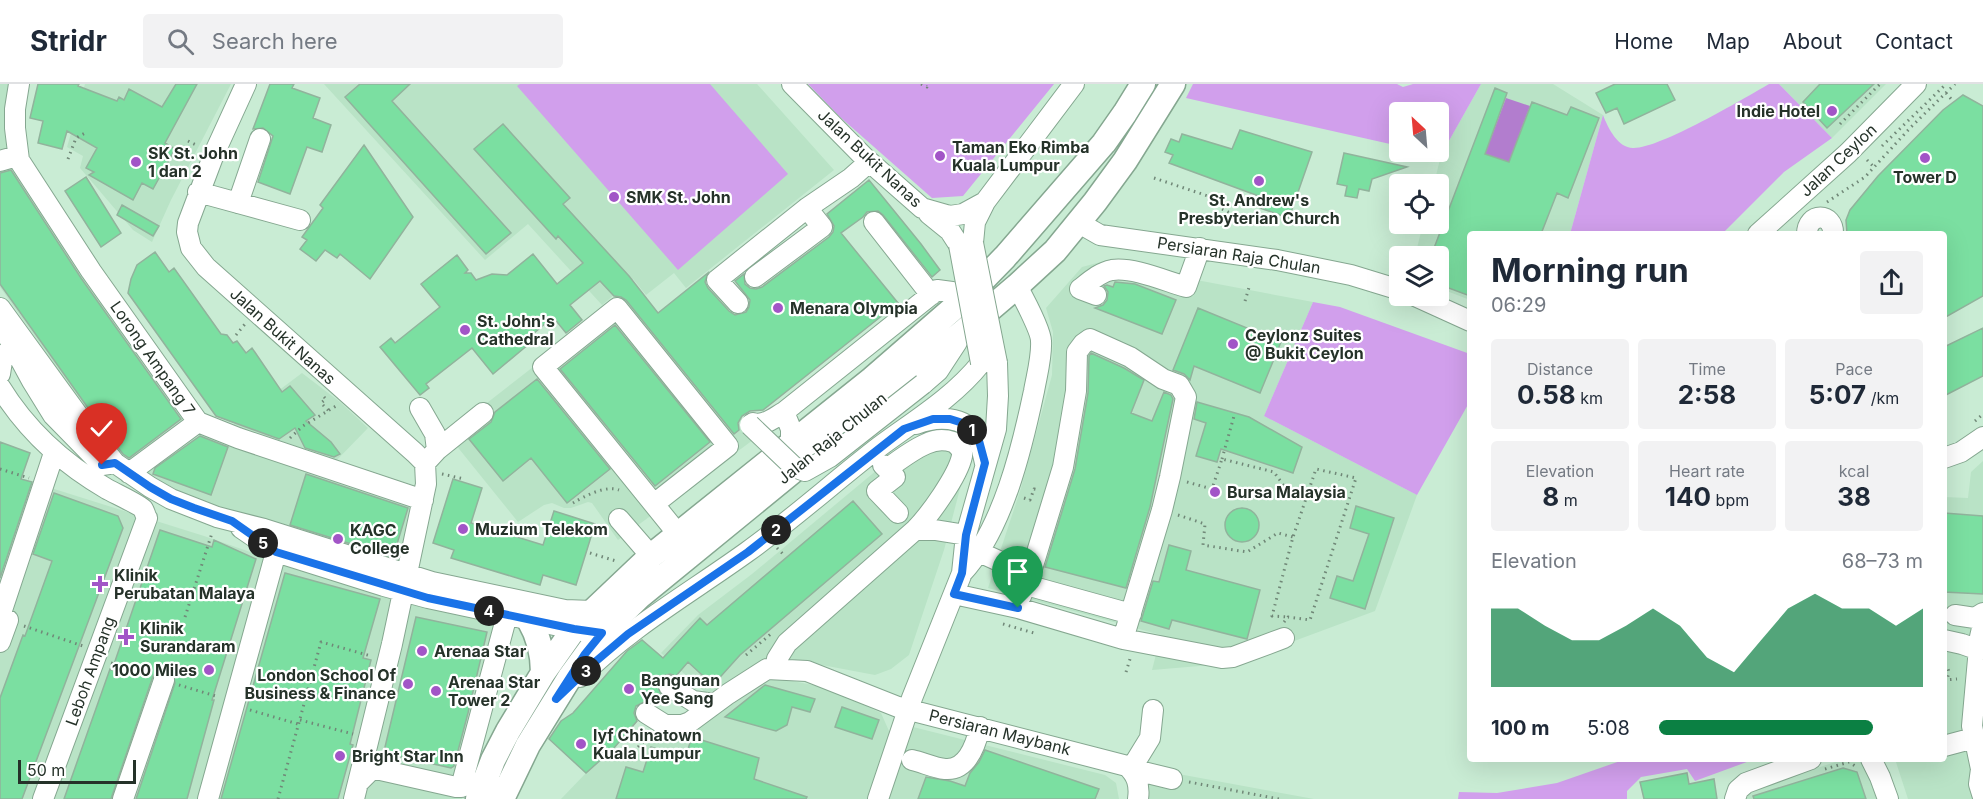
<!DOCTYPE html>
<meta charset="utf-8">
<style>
:root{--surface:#fff;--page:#f2f2f3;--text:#1f2937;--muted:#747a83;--line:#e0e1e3;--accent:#0b8043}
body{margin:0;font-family:Inter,sans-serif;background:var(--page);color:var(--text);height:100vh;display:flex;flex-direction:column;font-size:22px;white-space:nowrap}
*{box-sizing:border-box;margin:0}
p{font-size:20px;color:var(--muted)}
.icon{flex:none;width:33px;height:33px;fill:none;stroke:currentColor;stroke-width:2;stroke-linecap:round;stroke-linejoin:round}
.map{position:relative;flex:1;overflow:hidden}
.panel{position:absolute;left:1467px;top:147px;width:480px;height:531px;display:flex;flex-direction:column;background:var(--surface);border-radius:6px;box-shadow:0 6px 24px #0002}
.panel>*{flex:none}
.needle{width:39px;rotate:334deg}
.buttons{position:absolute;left:1389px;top:18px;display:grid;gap:12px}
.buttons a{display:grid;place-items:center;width:60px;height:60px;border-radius:6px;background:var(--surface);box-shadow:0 6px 24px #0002;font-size:30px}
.scale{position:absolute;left:18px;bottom:15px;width:118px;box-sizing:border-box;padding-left:6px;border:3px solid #253229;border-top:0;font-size:16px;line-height:21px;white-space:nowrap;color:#253229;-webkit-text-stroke:4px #fff;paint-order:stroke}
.pin{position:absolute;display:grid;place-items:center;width:51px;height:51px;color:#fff;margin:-62px -26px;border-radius:50% 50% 50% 0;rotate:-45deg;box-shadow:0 0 6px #0007}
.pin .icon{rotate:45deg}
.km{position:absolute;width:30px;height:30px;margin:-15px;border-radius:50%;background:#222;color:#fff;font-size:16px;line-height:30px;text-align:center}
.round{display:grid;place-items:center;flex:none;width:63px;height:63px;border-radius:6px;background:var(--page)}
.summary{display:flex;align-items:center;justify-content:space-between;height:102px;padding:0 24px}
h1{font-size:33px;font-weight:700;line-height:45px}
.metrics{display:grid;grid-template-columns:repeat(3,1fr);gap:9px;height:102px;padding:6px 24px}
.metrics div{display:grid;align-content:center;border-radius:6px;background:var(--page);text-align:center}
.metrics b{font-size:26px;font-weight:700}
.metrics small{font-size:16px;font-weight:400}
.metrics p{font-size:16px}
.chart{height:168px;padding:12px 24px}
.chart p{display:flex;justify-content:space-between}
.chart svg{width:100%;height:108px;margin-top:6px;fill:var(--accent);opacity:.7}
ul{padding:0 24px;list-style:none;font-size:20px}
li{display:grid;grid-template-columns:96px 72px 1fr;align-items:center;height:45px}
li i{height:15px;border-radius:8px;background:var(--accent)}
header{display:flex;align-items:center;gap:36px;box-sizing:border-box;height:84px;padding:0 30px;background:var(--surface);border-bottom:2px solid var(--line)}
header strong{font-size:28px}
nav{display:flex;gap:33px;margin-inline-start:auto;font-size:21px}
.search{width:420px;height:54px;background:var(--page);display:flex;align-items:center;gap:15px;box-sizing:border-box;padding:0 21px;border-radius:6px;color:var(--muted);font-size:22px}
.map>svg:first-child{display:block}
.built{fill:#b9e3c6}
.green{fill:#d19fec}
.water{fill:#b27dce}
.building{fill:#7bdfa1;stroke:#91b39c;stroke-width:1.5}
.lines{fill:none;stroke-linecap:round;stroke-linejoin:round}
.minor-casing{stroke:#85a790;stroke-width:22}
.major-casing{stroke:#85a790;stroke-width:27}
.path{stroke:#708777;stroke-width:3;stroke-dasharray:1.5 4.5;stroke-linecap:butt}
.minor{stroke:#fff;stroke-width:20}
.major{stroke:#fff;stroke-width:24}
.minor-bridge-casing{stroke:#85a790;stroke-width:22;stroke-linecap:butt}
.minor-bridge{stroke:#fff;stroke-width:20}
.route-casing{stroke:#fff;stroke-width:12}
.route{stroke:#1a73e8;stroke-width:8}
.poi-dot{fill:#a255c7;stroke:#fff;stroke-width:2}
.labels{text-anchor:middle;stroke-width:4.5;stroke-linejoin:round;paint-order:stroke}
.poi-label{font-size:16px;font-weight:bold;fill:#253229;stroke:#fff;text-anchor:start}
.street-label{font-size:16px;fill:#253229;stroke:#fff}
</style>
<header>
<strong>Stridr</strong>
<div class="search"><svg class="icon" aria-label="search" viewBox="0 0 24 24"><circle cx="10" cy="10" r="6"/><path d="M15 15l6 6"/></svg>Search here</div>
<nav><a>Home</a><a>Map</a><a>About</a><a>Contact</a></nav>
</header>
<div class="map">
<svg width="1983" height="715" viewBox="0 0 1983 715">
<rect width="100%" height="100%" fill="#c9ecd4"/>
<path class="built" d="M0,0H15L11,53L194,339L417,418L403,480L209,420L189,412L133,382L118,371L0,203Z
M85,0H231L171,116L152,158L133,146L80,84L83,72L67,63Z
M324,0H757L834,86L686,204L674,189L646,211L633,195L602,221L528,140L485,176Z
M1481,0H1553L1603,31L1570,150H1470V216L1439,204L1438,172H1415L1423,140H1438V100H1434L1441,71Z
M1779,0H1886L1832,54Z
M1101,178L1313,218L1264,332L1417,411L1375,527L1235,579L1152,586L1161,551L988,504L1021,404L1052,291L1053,248L1046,224L1082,183Z
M637,202L757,353L618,456L592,419L588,418L571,424H564L552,419L544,421L518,438L447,350Z
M302,289L340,318L368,344L332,381L226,346Z
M920,354L968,374L944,466L909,571L891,585L875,591L790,575L767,580L707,610L661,569L698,531L752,490L907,361Z
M1983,377V715H1908L1895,675H1944V413L1968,414L1971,388Z
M0,388L204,452L268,474L500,539L459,697L462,715H0Z
M763,594L782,595L828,604L881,629L889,647L909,650L913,643L1105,691L1116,699L1119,715H561L586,689L614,664L622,667L633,676L656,651L683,654Z
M1844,675H1864L1880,715H1744L1746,708Z
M1146,684L1314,715H1140Z"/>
<path class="green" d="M520,0H710L788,90L678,186L517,2Z
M808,0H1054L963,112L932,114L840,33Z
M1193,0H1397L1403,3L1413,0H1481L1441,71L1425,68H1438V28H1400L1399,62L1186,14Z
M1769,0H1779L1832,54L1784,88L1722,150H1570L1603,31C1608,44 1618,64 1633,64C1659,65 1743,15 1769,0Z
M1313,218L1340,223L1470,270V317L1417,411L1264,332Z
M1626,675H1755L1695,697L1687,685L1641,693L1627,707V715H1458L1459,708L1497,709L1557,699Z"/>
<path class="water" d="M1506,14L1530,22L1509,78L1485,70Z"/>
<path class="building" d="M38,0H79L78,2L117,17L119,13L124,16L129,5L162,23L176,0H197L165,59L175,65L153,105L142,99L133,116L89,91L94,88L86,84L97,64L67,47L62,65L38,59L43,37L30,34Z
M270,0H294L292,4L320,14L313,34L331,41L322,68L307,63L290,110L258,98L273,52L263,44L253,45Z
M360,0H410L392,17L511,149L486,170L345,13Z
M1615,0H1667L1675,16L1624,40L1617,24L1606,29L1596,9Z
M1820,0H1874L1827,44L1803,18Z
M1495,4L1507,9L1485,70L1509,78L1532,18L1567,31L1571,23L1599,34L1568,114L1557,109L1541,150H1470V212L1438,200V172H1431Z
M1963,11L1983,22V212L1944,234V150H1847L1846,136L1850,126L1878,92L1943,26Z
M503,40L570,114L563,120L629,192L658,229L708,189L705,198L708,204L729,227L735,231L746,228L749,223L750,216L735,197L744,190L745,200L750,204L756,205L762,203L829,153L833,148L834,142L827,130L869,96L921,160L940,186L932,193L883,131L878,127L867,128L863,133L841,149L898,219L763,326L750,327L742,332L738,339L739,346L734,350L626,216L621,213L614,212L600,197L570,221L582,236L566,249L553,233L526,256L529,260L493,290L472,264L426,300L429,304L420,311L380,263L391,254L395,259L440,223L421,200L457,171L468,186L465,189H471L476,196L492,190L507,191L533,170L557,200L583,179L558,152L556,155L474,65Z
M1240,46L1312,68L1289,134L1260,124L1264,114L1169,79L1173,71L1165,68L1171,55L1179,58L1182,50L1232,65Z
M364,61L413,133L370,195L340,170L337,174L325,166L316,177L300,165L307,156L302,153L323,124L320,121Z
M1344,69L1407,83L1372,95L1369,107L1359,105L1357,114L1345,112L1347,102L1337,100Z
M11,86L81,194L181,335L129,374L123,370L98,338L0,200V89Z
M86,93L121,149L101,163L65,107Z
M122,121L159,142L153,152L117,131Z
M155,168L169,188L174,184L221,250L227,251L233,259L237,257L246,269L252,264L282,308L290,302L315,331L306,337L331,358L340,370L334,373L305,364L295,344L279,355L216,332L128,209L131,195L137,181Z
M1115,198L1135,200L1176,216L1162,250L1095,224L1103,221L1107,216L1108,208L1104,202L1107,201L1113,203Z
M1198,224L1281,258L1260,309L1194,282L1190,296L1184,290L1173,286Z
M615,241L710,358L655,402L560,285Z
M1983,244V292L1944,312V263Z
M1091,269L1124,284L1144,296L1131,329L1152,337L1164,308L1171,311L1173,315L1150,423L1126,504L1045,483L1075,385L1088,309L1089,272Z
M537,295L610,385L567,419L531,374L503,397L469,355L491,338L495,328Z
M1197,318L1249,333L1302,363L1293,389L1221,365L1217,378L1196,372L1206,339L1194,335Z
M200,352L228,363L211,411L153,390L155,384Z
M0,358L30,369L21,395L32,398L0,494Z
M306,390L408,424L393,473L290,441Z
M453,395L482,404L471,439L543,461L554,427L595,440L576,501L543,491L540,501L451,474L454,466L433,459Z
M54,409L118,432L123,444L22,715H0V614L23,551L25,552L52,477L33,470Z
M853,417L882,450L740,571L713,601L688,578L676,592L670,590L663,592L657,601L661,610L653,619L646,617L636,622L634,629L637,637L614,664L586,689L549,655L561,637L573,629L627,567L642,556L663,574L700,534L707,541Z
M1356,422L1394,434L1365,525L1330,514L1337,492L1353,497L1369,450L1350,444Z
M1225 441a17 17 0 1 1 34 0a17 17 0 1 1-34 0Z
M1944,429L1983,432V510L1944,508Z
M160,446L212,463L214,456L256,475L212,616H214L187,715H136L175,599L173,589L168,585L162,584L157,587L153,592L111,715H64L110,585L112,586Z
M1169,461L1191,467L1186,486L1260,506L1247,555L1172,536L1169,545L1141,537L1153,497L1159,498Z
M285,489L380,515L363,574L371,576L350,660L353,661L338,715H221Z
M416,533L487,548L468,629L454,682L451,684L389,670L386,666L385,663Z
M765,601L815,615L810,628L792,623L787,641L776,647L725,633Z
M842,623L879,636L872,655L835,643Z
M692,653L759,674L754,695L807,713L806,715H616L626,683L643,688L651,663L685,674Z
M985,666L1099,705L1095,715H918L926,693L950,697L965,702L970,689L979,678Z
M1843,684L1857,688L1866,715H1754L1753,712Z
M1687,689L1689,700L1714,695L1717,715H1644L1640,698Z"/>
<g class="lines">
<defs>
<path id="minor" d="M19,0L15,25V44L19,76L91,187L198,338L238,354L423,416
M246,0L214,70L188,139L187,148L191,164L206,183L415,369L425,379L426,400L392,560L354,715
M792,0L864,73L922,124L950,132L963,130L985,118L1074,0
M0,77L17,72
M198,108L300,136
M238,119L260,55
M929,130L950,147L959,161
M874,138L931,211
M1079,139L1100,151L1277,176L1351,191L1400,206
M1758,150L1848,69L1916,0
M1807,150C1807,128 1834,128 1833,150
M973,159L975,138L985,118
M755,193L822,143L807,124
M1096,211L1080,205C1089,198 1100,188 1112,186C1134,183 1165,197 1186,203L1200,164
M1415,212L1470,237
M738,219L717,196L807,124L851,94L869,78
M0,224L88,345L115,379L150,403L171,415L217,433L264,445L432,498L565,526L592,527
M6,249L32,297L53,331L102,381L109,380
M0,271L2,277L0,290
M923,300L938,287L957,258
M0,303C27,347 62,379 107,405C114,409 140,421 143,425C144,426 146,433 147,434L43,715
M420,324L435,350L437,366L425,379
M753,339C764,343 775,333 784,328
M916,340C936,332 964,331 977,352C981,359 983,371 985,379
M791,361V345L784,328L937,206L952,208L963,216
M437,366L483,329
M1944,374L1961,368L1983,353
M883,381L895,393L877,407L898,429
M887,385C899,376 912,366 926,360C934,356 944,355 953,358C958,361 963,366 962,372C958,392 929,432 915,446
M129,389L198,338
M654,420L728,362L617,224L543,283L678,450
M619,435L651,472
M241,444L276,468L384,502L428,514L587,548
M979,468L1001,478
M962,489C1003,445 1022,364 1034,307C1037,290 1042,273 1041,257C1041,247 1023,213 1017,202
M1027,501L1063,383L1076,307L1077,268L1083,260L1090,255L1130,273L1163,295L1179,301L1186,313L1170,393L1162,426L1123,555
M954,510L1018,524L1123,555L1222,574L1233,573L1284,554
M1021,512L1024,505L1027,501L1030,502L1131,530
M1955,531L1975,534L1983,529
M0,532L54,369
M0,534L8,536L0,558
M1983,540L1980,553L1972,642L1981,685L1979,700L1983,713
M1944,556L1962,560L1979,566
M775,585L777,575L787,559L915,446H935L966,451
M580,593C630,543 690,509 747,468C793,435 835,397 879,363C914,337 953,314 981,279
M669,602L693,617L714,620
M1153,626L1150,654L1131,685L1172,695
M646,629L665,641H682L690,638L728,610L767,585L807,587L898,623L1127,682C1137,691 1140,701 1138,715
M1944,662L1974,654
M1871,675L1880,693L1888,715
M912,676C922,678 934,684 945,685C967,687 976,660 980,643
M358,699L370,687L376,685L456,703L464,702L473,698
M461,703L507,531
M123,715L164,596
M208,715L276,468
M878,715L912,614L962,489L966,451L996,345L998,312L997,279
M1735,715L1738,706L1746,699L1811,675"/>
<path id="major" d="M529,536C539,553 543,570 543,589
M478,715L493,676L508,647L543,589L574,545L651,472L872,295L963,216L1005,173L1104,59L1125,29L1143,0
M502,715L528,661L570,593L602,549L640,512L963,248L1017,202L1055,167L1095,118L1125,77L1173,0"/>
</defs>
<use href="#minor" class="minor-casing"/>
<use href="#major" class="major-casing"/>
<path class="path" d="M921,0L927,3L931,0
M1946,9L1952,16
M1840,40L1880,0
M188,57L198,62
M1882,62L1946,0
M68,75L76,54L87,48
M1867,76L1874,83
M1154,94L1226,118L1222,125L1230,129
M1827,118L1865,93L1911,43L1955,0
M1245,217L1250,200
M236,251L245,240
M324,313L326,315L321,319L329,327
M1975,337L1983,330
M290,354L303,342L336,322
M1222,375L1234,332
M0,385L29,394
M442,390L464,395
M1187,398L1212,405L1222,375L1274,388L1284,402
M1024,414L1030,416L1034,405L1039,406
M573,419C585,412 605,401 619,406
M1178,431L1205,440L1203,461L1247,468L1278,449L1293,453
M777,464L784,471
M590,469L616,477
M185,533L212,449
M1284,538L1288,533L1310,536L1356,394L1316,385L1293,453L1272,532L1288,533
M1003,540L1034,549
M24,542L83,562
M746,571L772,549
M111,579L147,591
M1944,581C1950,585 1949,589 1947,595
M1126,588L1130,575L1127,574
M1944,596L1957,595
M179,601L219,613
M250,626L298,640
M300,636L353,650
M638,663L650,651
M1825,685L1849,678L1855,682
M1189,698L1279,715
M278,715L321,558L371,572"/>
<use href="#minor" class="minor"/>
<use href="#major" class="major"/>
<defs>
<path id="minor-bridge" d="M973,159L997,279
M959,161L981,279
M750,341L794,383L805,387L830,373L923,300"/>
</defs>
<use href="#minor-bridge" class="minor-bridge-casing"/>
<use href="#minor-bridge" class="minor-bridge"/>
</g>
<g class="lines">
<defs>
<path id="route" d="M102,381L115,379L150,403L171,415L194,424L232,437L276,468L428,514L574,545L602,549L585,570L556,615L595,578L628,550L748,468L904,345L933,335H950L966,340L978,353L985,379L966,451L962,489L954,510L1018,524"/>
</defs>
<use href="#route" class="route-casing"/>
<use href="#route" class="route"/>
</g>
<g class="poi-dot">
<circle cx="1832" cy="27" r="6"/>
<circle cx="940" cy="72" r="6"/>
<circle cx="1925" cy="74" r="6"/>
<circle cx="136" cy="78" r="6"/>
<circle cx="1259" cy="97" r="6"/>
<circle cx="614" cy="113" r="6"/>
<circle cx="778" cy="224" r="6"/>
<circle cx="465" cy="246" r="6"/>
<circle cx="1233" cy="260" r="6"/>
<circle cx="1215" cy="408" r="6"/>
<circle cx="463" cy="445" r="6"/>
<circle cx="338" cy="455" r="6"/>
<path d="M97 491h6v6h6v6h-6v6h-6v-6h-6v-6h6z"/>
<path d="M123 544h6v6h6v6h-6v6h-6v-6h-6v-6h6z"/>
<circle cx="422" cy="567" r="6"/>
<circle cx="209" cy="586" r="6"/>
<circle cx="408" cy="600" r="6"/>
<circle cx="629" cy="605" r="6"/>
<circle cx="436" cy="607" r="6"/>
<circle cx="581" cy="660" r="6"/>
<circle cx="340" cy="672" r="6"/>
</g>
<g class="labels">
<g class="poi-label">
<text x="1820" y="33" text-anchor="end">Indie Hotel</text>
<text x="952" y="69">Taman Eko Rimba<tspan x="952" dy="18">Kuala Lumpur</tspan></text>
<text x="148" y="75">SK St. John<tspan x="148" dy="18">1 dan 2</tspan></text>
<text x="1925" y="99" text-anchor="middle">Tower D</text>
<text x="626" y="119">SMK St. John</text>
<text x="1259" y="122" text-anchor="middle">St. Andrew's<tspan x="1259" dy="18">Presbyterian Church</tspan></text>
<text x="790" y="230">Menara Olympia</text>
<text x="477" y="243">St. John's<tspan x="477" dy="18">Cathedral</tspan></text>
<text x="1245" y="257">Ceylonz Suites<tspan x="1245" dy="18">@ Bukit Ceylon</tspan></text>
<text x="1227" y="414">Bursa Malaysia</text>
<text x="475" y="451">Muzium Telekom</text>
<text x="350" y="452">KAGC<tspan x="350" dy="18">College</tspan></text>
<text x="114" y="497">Klinik<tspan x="114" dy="18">Perubatan Malaya</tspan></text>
<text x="140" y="550">Klinik<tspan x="140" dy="18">Surandaram</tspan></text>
<text x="434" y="573">Arenaa Star</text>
<text x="197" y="592" text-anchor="end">1000 Miles</text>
<text x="396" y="597" text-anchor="end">London School Of<tspan x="396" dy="18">Business &amp; Finance</tspan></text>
<text x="641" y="602">Bangunan<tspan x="641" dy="18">Yee Sang</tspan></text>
<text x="448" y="604">Arenaa Star<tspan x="448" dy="18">Tower 2</tspan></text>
<text x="593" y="657">lyf Chinatown<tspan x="593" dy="18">Kuala Lumpur</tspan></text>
<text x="352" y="678">Bright Star Inn</text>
</g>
<g class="street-label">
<text transform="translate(870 74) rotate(43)" y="6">Jalan Bukit Nanas</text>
<text transform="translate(1838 76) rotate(-43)" y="6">Jalan Ceylon</text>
<text transform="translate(1239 171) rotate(9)" y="6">Persiaran Raja Chulan</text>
<text transform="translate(283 252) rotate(42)" y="6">Jalan Bukit Nanas</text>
<text transform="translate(153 274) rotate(55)" y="6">Lorong Ampang 7</text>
<text transform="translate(832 354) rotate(-39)" y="6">Jalan Raja Chulan</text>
<text transform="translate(90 587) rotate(-70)" y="6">Leboh Ampang</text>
<text transform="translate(1000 648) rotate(14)" y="6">Persiaran Maybank</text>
</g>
</g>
</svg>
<div class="buttons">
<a><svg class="needle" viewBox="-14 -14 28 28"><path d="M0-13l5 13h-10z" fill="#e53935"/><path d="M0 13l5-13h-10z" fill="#747a83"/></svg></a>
<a><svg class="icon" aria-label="locate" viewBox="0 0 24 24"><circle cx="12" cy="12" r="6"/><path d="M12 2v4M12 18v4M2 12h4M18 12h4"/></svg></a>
<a><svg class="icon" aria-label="layers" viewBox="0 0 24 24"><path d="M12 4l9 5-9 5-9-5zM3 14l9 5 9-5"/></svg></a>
</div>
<div class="scale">50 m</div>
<div class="pin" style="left:1018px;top:524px;background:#1e9e55"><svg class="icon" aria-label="arrive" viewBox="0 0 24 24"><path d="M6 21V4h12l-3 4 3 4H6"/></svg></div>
<div class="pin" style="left:102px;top:381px;background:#d93025"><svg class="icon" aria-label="check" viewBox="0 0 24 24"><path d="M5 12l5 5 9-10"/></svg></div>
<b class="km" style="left:972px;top:346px">1</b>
<b class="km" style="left:776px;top:446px">2</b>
<b class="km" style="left:586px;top:587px">3</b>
<b class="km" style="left:489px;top:527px">4</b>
<b class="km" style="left:263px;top:459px">5</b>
<section class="panel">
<div class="summary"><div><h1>Morning run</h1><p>06:29</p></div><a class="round"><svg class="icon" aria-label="share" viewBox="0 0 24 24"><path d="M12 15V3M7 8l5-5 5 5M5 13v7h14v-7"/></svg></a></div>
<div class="metrics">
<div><p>Distance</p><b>0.58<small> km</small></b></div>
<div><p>Time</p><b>2:58</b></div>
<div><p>Pace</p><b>5:07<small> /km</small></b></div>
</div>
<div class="metrics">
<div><p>Elevation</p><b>8<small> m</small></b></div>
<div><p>Heart rate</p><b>140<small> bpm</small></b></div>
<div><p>kcal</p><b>38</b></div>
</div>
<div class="chart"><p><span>Elevation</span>68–73 m</p>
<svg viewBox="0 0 160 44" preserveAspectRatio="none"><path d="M0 44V12L10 12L20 19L30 25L40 25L50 19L60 12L70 19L80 32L90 38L100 25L110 12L120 6L130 12L140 12L150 19L160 12V44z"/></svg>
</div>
<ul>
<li><b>100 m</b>5:08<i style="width:81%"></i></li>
</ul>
</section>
</div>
